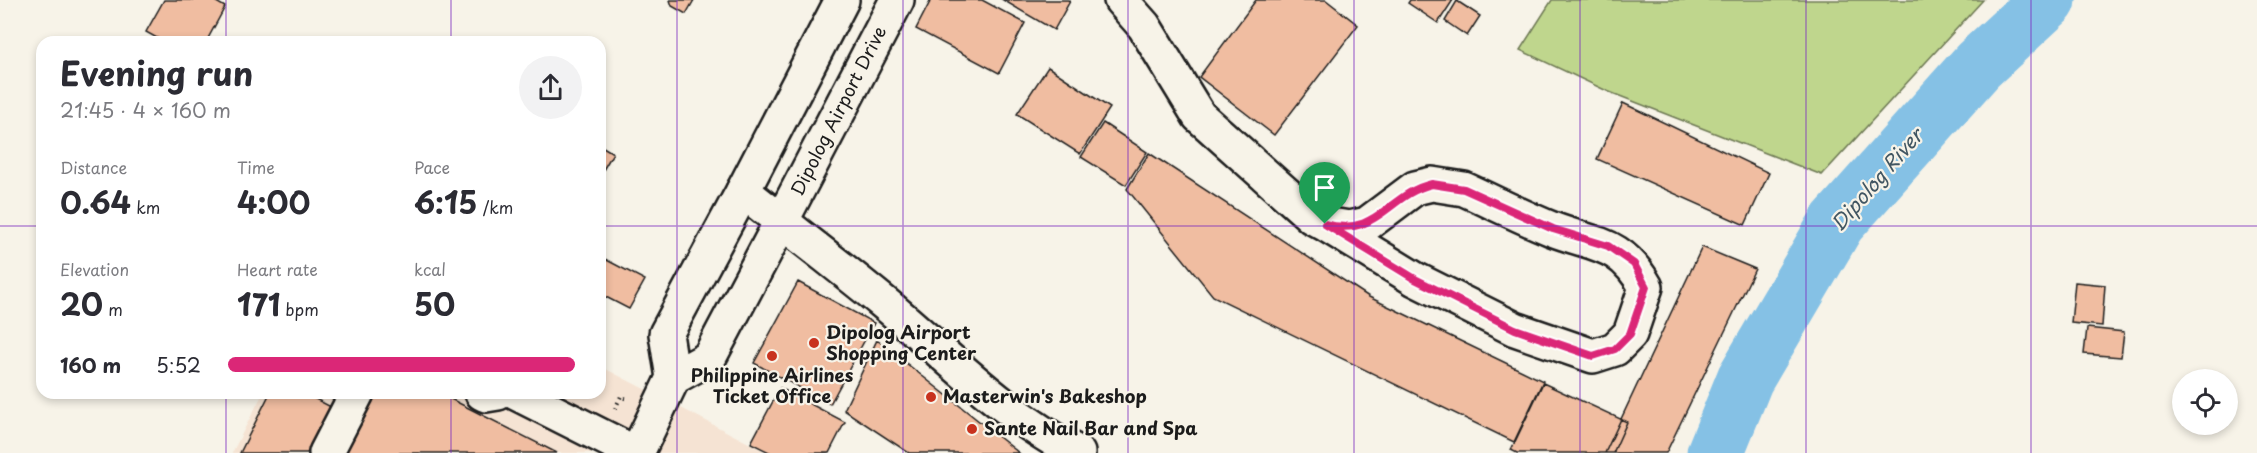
<!DOCTYPE html>
<meta charset="utf-8">
<style>
:root{--surface:#fff;--page:#f2f2f3;--text:#2b2b33;--muted:#7c7c81;--accent:#db2777}
body{margin:0;font-family:"Playpen Sans",sans-serif;background:var(--page);color:var(--text);height:100vh;display:flex;flex-direction:column;font-size:22px;white-space:nowrap}
*{box-sizing:border-box;margin:0}
p{font-size:20px;color:var(--muted)}
.icon{flex:none;width:33px;height:33px;fill:none;stroke:currentColor;stroke-width:2;stroke-linecap:round;stroke-linejoin:round}
.map{position:relative;flex:1;overflow:hidden}
.panel{position:absolute;left:36px;top:36px;width:570px;height:363px;display:flex;flex-direction:column;background:var(--surface);border-radius:18px;box-shadow:0 3px 9px #0003}
.panel>*{flex:none}
.controls{position:absolute;left:2172px;top:369px;display:grid;gap:12px}
.controls a{display:grid;place-items:center;width:66px;height:66px;border-radius:50%;background:var(--surface);box-shadow:0 3px 9px #0003;font-size:30px}
.pin{position:absolute;display:grid;place-items:center;width:51px;height:51px;color:#fff;margin:-62px -26px;border-radius:50% 50% 50% 0;rotate:-45deg;box-shadow:0 0 6px #0007}
.pin .icon{rotate:45deg}
.round{display:grid;place-items:center;flex:none;width:63px;height:63px;border-radius:32px;background:var(--page)}
.headline{display:flex;align-items:center;justify-content:space-between;height:102px;padding:0 24px}
h1{font-size:33px;font-weight:700;line-height:45px}
.figures{display:grid;grid-template-columns:repeat(3,1fr);gap:9px;height:102px;padding:6px 24px}
.figures div{display:grid;align-content:center}
.figures b{font-size:30px;font-weight:700}
.figures small{font-size:16px;font-weight:400}
.figures p{font-size:16px}
ul{padding:0 24px;list-style:none;font-size:20px}
li{display:grid;grid-template-columns:96px 72px 1fr;align-items:center;height:45px}
li i{height:15px;border-radius:8px;background:var(--accent)}
.map>svg:first-child{display:block}
.built{fill:#f5e3d3}
.green{fill:#bfd68d;stroke:#6e7954;stroke-width:1.5}
.lines{fill:none;stroke-linecap:round;stroke-linejoin:round}
.river{stroke:#85c1e5;stroke-width:57}
.building{fill:#f0bda1;stroke:#1c1c1c;stroke-width:1.5}
.minor-casing{stroke:#1c1c1c;stroke-width:38}
.major-casing{stroke:#1c1c1c;stroke-width:38}
.path{stroke:#1c1c1c;stroke-width:4;stroke-dasharray:1.5 4.5;stroke-linecap:butt}
.minor{stroke:#f7f3e8;stroke-width:33}
.major{stroke:#f7f3e8;stroke-width:33}
.route-casing{stroke:#fff;stroke-width:12}
.route{stroke:#db2777;stroke-width:8}
.grid{fill:none;stroke:#7b2cbf;stroke-width:1.5;stroke-opacity:0.55}
.poi-dot{fill:#c8321e;stroke:#f7f3e8;stroke-width:2}
.labels{text-anchor:middle;stroke-width:4.5;stroke-linejoin:round;paint-order:stroke}
.street-label{font-size:18px;fill:#1c1c1c;stroke:#f7f3e8}
.poi-label{font-size:18px;font-weight:bold;fill:#1c1c1c;stroke:#f7f3e8;text-anchor:start}
.water-label{font-size:20px;font-style:italic;fill:#415662;stroke:#f7f3e8}
</style>
<div class="map">
<svg width="2257" height="453" viewBox="0 0 2257 453">
<rect width="100%" height="100%" fill="#f7f3e8"/>
<filter id="ink" filterUnits="userSpaceOnUse"><feTurbulence type="fractalNoise" baseFrequency=".0167" numOctaves="2"/><feDisplacementMap in="SourceGraphic" scale="12" xChannelSelector="R" yChannelSelector="G"/><feConvolveMatrix kernelMatrix="1 2 1 2 8 2 1 2 1" color-interpolation-filters="sRGB"/></filter>
<g filter="url(#ink)">
<path class="built" d="M600,366L768,453H232L263,393H600Z"/>
<path class="green" d="M1552,0H1983L1822,175L1607,91L1520,50Z"/>
<g class="lines">
<path class="river" d="M1715,453L1745,379L1837,223L1978,65L2048,0"/>
</g>
<path class="building" d="M164,0H213L225,7L206,42H164L146,32Z
M670,0H694L686,14L672,6Z
M931,0H982L1025,23L999,73L916,29Z
M1003,0H1068L1070,1L1054,30Z
M1256,0H1326L1358,25L1274,135L1199,77Z
M1410,0H1453L1438,23L1408,3Z
M1457,1L1480,16L1467,36L1445,21Z
M1048,67L1110,108L1080,154L1017,114Z
M1623,103L1769,173L1745,225L1597,159Z
M1103,123L1147,152L1126,185L1081,157Z
M600,145L613,153L603,170L600,169Z
M1149,153L1369,297L1543,381L1514,442L1213,296L1127,189Z
M1702,247L1755,269L1666,453H1605Z
M601,257L645,280L629,309L600,294Z
M798,282L874,323L830,404L754,363Z
M2075,282L2105,285L2102,326L2071,323Z
M2087,328L2124,332L2121,357L2084,354Z
M877,340L1019,453H909L844,410Z
M1543,383L1627,422L1613,453H1517L1511,450Z
M780,388L845,422L829,453H771L751,443Z
M270,393H304L331,407L307,453H240Z
M374,393H439L557,453H344Z"/>
<g class="lines">
<defs>
<path id="minor" d="M1121,0L1144,26L1199,116L1312,217L1325,224L1349,228L1367,224L1415,188L1432,184L1464,189C1493,202 1522,217 1552,229C1596,246 1620,241 1646,287L1630,334L1615,349L1593,356L1515,329L1415,279L1325,224
M673,378L709,358L781,222
M482,393L486,395L498,393
M516,393L635,453
M326,453L357,393
M637,453L673,378L666,334L743,191"/>
<path id="major" d="M842,0L743,191C789,228 837,264 883,302C947,355 1003,415 1078,453
M781,222L897,0"/>
</defs>
<use href="#minor" class="minor-casing"/>
<use href="#major" class="major-casing"/>
<path class="path" d="M615,409L621,396L628,400"/>
<use href="#minor" class="minor"/>
<use href="#major" class="major"/>
</g>
</g>
<g class="lines" filter="url(#ink)">
<defs>
<path id="route" d="M1432,184L1464,189L1553,229L1608,246L1634,264L1646,287L1630,334L1615,349L1593,356L1515,329L1415,279L1325,224C1378,238 1388,194 1432,184Z"/>
</defs>
<use href="#route" class="route-casing"/>
<use href="#route" class="route"/>
</g>
<path class="grid" d="M226,0V42M451,0V42M677,0V453M903,0V453M1128,0V453M1354,0V453M1580,0V453M1806,0V453M2031,0V453M0,226H42M600,226H2257M226,393V453M451,393V453"/>
<g class="poi-dot">
<circle cx="814" cy="343" r="6"/>
<circle cx="772" cy="356" r="6"/>
<circle cx="931" cy="397" r="6"/>
<circle cx="972" cy="429" r="6"/>
</g>
<g class="labels">
<g class="street-label">
<text transform="translate(839 111) rotate(-63)" y="6">Dipolog Airport Drive</text>
</g>
<g class="poi-label">
<text x="826" y="339">Dipolog Airport<tspan x="826" dy="21">Shopping Center</tspan></text>
<text x="772" y="382" text-anchor="middle">Philippine Airlines<tspan x="772" dy="21">Ticket Office</tspan></text>
<text x="943" y="403">Masterwin's Bakeshop</text>
<text x="984" y="435">Sante Nail Bar and Spa</text>
</g>
<g class="water-label">
<text transform="translate(1877 180) rotate(-49)" y="7">Dipolog River</text>
</g>
</g>
</svg>
<div class="controls">
<a><svg class="icon" aria-label="locate" viewBox="0 0 24 24"><circle cx="12" cy="12" r="6"/><path d="M12 2v4M12 18v4M2 12h4M18 12h4"/></svg></a>
</div>
<div class="pin" style="left:1325px;top:224px;background:#1e9e55"><svg class="icon" aria-label="arrive" viewBox="0 0 24 24"><path d="M6 21V4h12l-3 4 3 4H6"/></svg></div>
<section class="panel">
<div class="headline"><div><h1>Evening run</h1><p>21:45 · 4 × 160 m</p></div><a class="round"><svg class="icon" aria-label="share" viewBox="0 0 24 24"><path d="M12 15V3M7 8l5-5 5 5M5 13v7h14v-7"/></svg></a></div>
<div class="figures">
<div><p>Distance</p><b>0.64<small> km</small></b></div>
<div><p>Time</p><b>4:00</b></div>
<div><p>Pace</p><b>6:15<small> /km</small></b></div>
</div>
<div class="figures">
<div><p>Elevation</p><b>20<small> m</small></b></div>
<div><p>Heart rate</p><b>171<small> bpm</small></b></div>
<div><p>kcal</p><b>50</b></div>
</div>
<ul>
<li><b>160 m</b>5:52<i style="width:98%"></i></li>
</ul>
</section>
</div>
